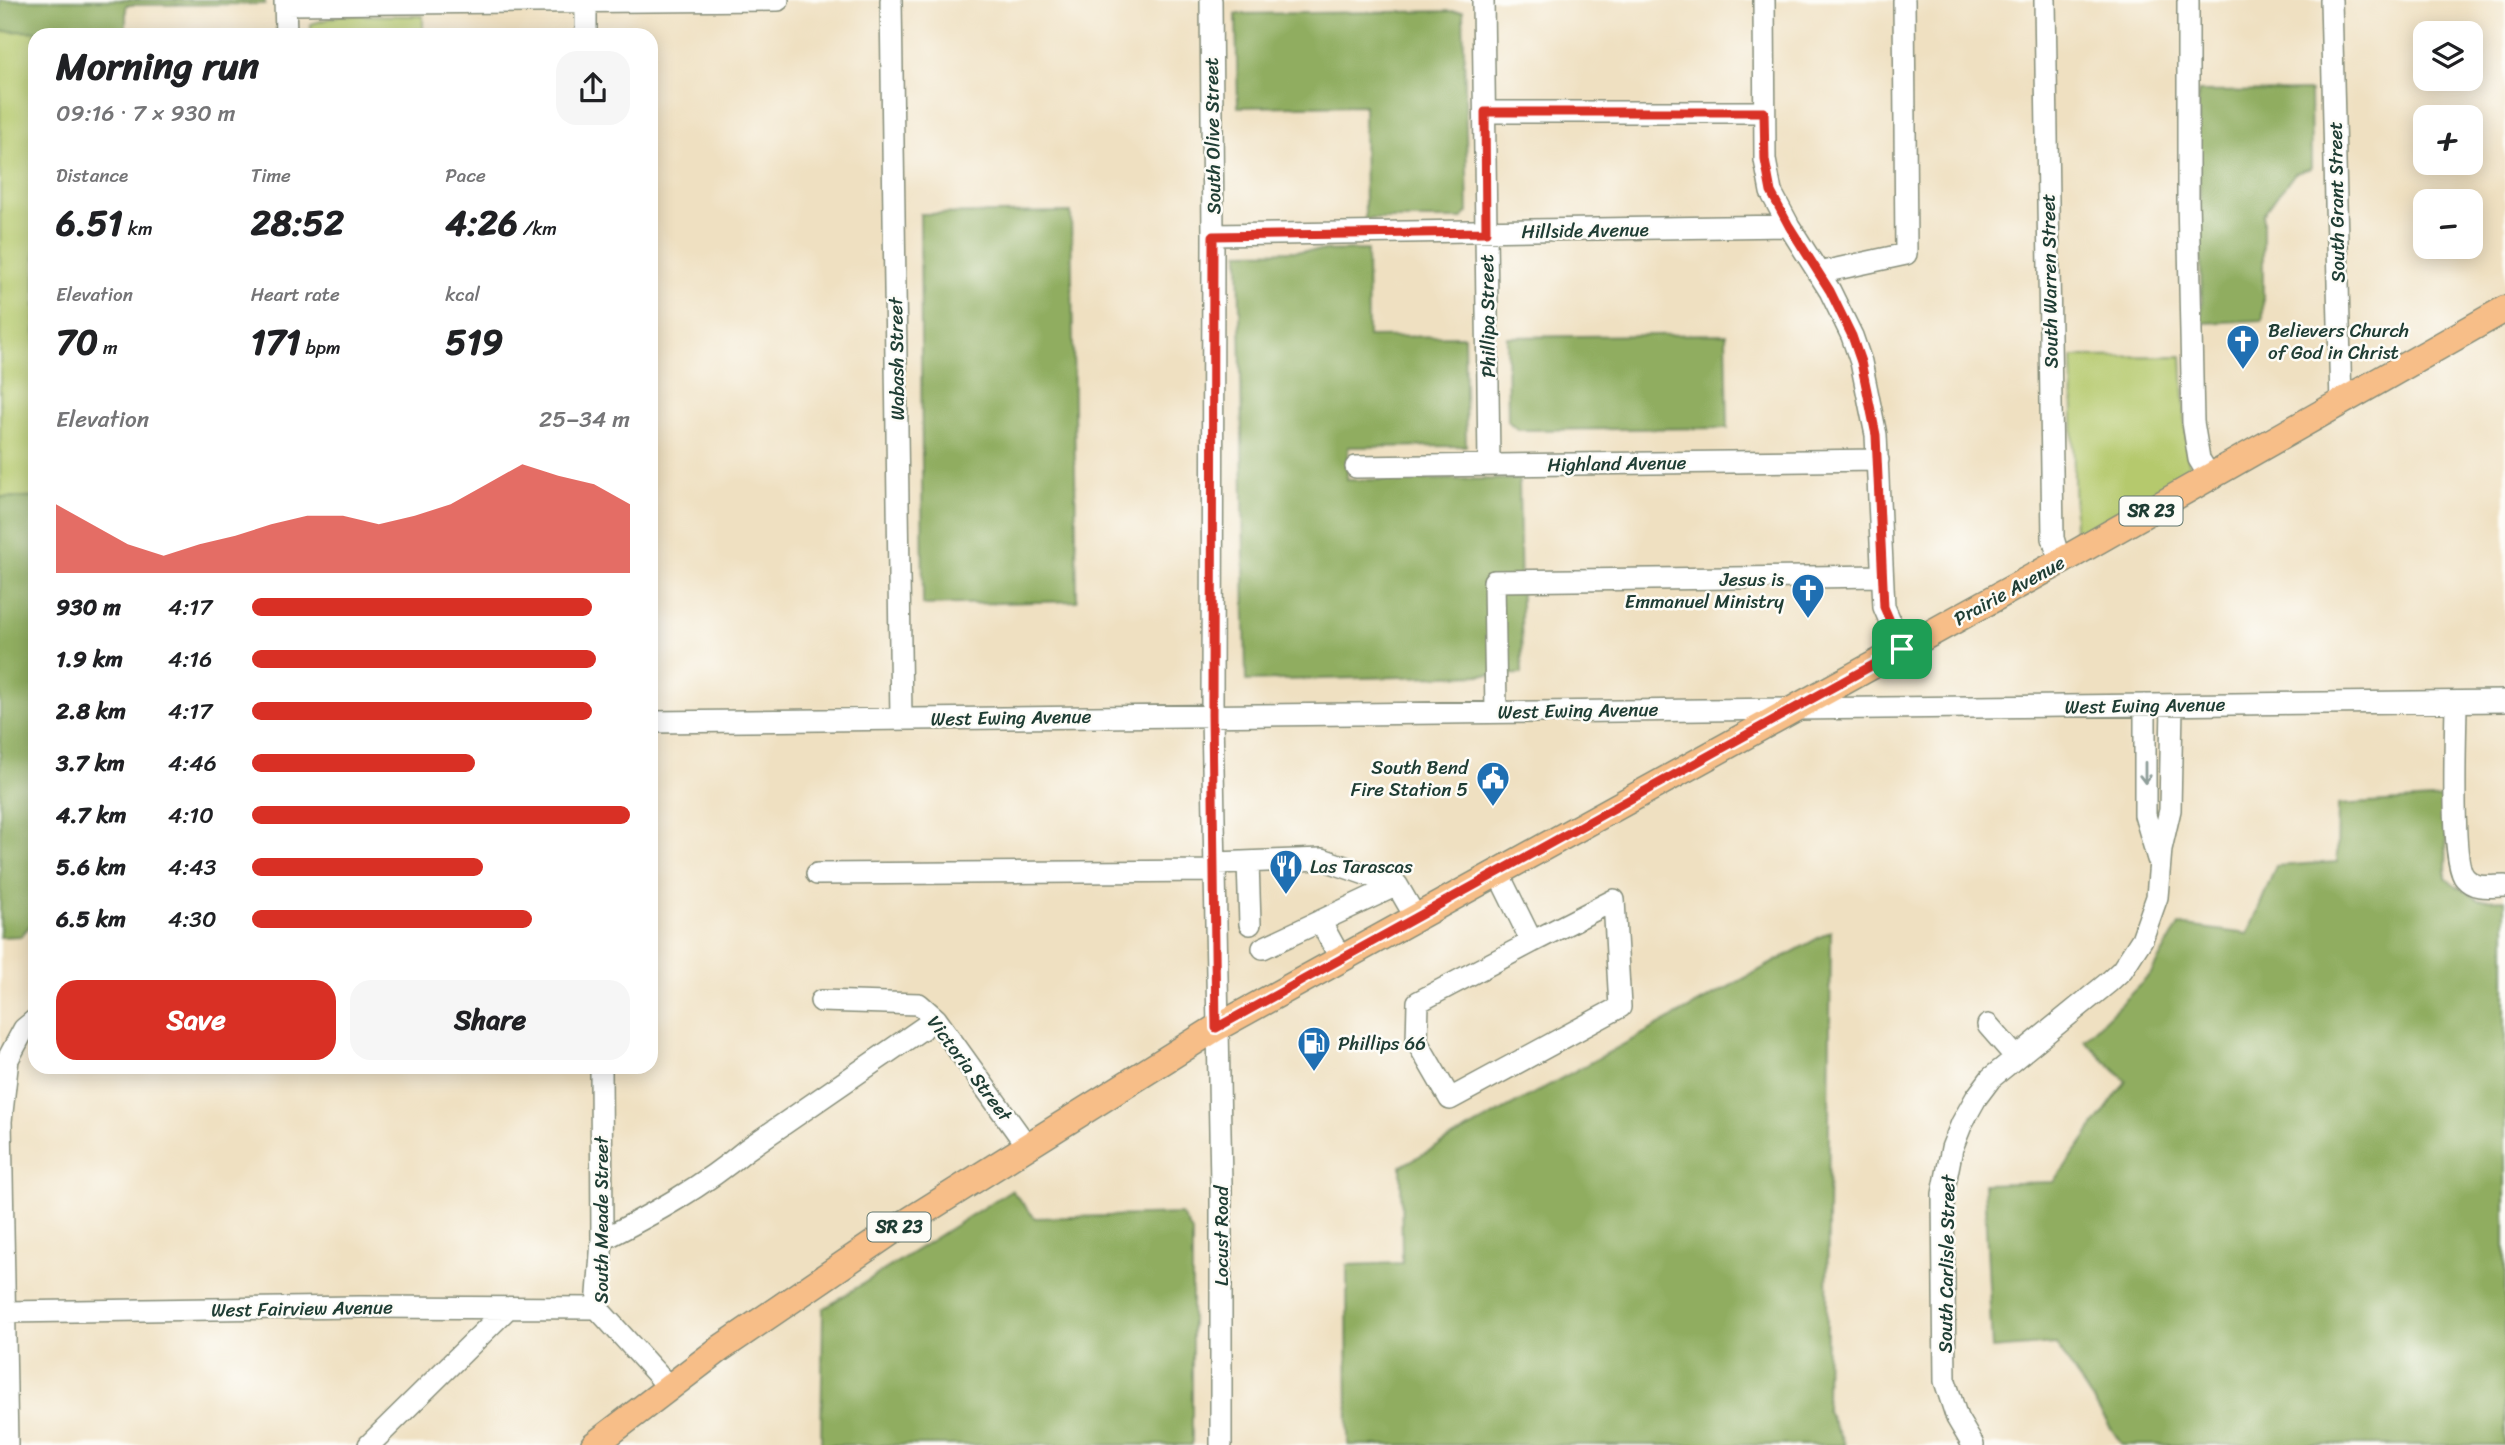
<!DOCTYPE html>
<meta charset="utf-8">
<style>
:root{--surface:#fff;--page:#f6f6f6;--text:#202124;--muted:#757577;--accent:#d93025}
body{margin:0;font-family:Sriracha,sans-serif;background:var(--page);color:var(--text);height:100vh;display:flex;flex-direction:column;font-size:26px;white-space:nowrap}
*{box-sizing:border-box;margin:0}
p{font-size:23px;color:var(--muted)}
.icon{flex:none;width:38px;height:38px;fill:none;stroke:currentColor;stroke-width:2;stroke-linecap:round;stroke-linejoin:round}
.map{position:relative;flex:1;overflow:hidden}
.side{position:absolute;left:28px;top:28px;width:630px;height:1046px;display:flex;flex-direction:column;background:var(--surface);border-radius:21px;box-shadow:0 4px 18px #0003}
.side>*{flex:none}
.fabs{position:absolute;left:2413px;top:21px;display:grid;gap:14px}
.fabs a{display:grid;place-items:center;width:70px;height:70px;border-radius:14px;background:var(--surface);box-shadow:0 4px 18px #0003;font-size:35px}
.pin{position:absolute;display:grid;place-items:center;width:60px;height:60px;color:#fff;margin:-30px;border-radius:14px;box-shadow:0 4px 10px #0006}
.round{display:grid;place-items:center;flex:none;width:74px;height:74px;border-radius:21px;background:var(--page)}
.head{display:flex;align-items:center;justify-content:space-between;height:119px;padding:0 28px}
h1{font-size:38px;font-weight:700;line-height:52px}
.metrics{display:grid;grid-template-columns:repeat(3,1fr);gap:10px;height:119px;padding:7px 28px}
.metrics div{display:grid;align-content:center}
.metrics b{font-size:35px;font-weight:700}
.metrics small{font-size:19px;font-weight:400}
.metrics p{font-size:19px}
.chart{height:196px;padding:14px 28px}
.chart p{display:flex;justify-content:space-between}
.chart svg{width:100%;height:126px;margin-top:7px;fill:var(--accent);opacity:.7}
.cta{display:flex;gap:14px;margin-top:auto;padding:14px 28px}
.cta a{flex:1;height:80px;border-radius:21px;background:var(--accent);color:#fff;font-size:28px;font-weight:700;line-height:80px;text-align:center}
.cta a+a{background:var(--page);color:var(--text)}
ul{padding:0 28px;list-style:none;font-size:23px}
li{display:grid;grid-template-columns:112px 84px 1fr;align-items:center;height:52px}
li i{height:18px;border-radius:9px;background:var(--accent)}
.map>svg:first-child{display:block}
.green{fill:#b5c96d;stroke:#6a8350;stroke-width:2}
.forest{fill:#90ad60;stroke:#58754a;stroke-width:2}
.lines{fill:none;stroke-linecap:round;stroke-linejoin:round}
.minor-casing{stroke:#878e7a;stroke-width:24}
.major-casing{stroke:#878e7a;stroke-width:29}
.minor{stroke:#fff;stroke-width:21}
.major{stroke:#f7be88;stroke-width:26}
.oneway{stroke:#8f9e9a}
.route-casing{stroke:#fff;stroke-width:14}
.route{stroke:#d93025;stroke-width:9}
.labels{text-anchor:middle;stroke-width:5;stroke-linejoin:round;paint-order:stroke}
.shield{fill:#fdfcf7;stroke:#62766e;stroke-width:2}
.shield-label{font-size:18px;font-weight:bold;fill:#1f3d34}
.street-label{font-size:19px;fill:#1f3d34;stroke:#fdfcf7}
.poi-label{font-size:19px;fill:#1f3d34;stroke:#fdfcf7;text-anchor:start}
</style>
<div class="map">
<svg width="2505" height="1445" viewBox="0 0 2505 1445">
<rect width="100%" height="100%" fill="#fdfcf7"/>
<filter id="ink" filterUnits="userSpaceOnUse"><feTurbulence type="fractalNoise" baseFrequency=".0143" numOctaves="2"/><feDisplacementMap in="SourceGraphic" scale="14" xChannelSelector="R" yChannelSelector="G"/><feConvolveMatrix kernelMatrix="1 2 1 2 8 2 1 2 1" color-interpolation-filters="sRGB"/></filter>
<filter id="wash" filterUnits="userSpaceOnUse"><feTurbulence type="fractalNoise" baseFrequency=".00686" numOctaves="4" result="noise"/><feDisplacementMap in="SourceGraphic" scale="28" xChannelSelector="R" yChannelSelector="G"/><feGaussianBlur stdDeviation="1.57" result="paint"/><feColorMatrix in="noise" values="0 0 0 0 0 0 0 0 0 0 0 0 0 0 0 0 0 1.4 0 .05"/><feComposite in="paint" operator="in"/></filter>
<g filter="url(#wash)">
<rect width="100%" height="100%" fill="#efe0c1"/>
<path class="green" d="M341,15L423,16V35H311V24Z
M0,31L126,32V35H35V498L0,497Z
M2182,356L2187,455L2191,470L2075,537L2072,357Z"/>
<path class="forest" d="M0,0H265V4L126,5V32L0,31Z
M1463,11L1468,212L1461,219H1365L1364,105L1238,107L1236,14Z
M2310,91L2311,168L2295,173L2263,214V320L2202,323L2198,92Z
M1071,212L1077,601L923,605L920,214Z
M1367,250L1368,337L1464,336L1466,446L1348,447L1347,480L1519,479L1522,674L1246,681L1239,252Z
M1726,334L1728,428L1518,430L1508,421L1507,337Z
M0,497L35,498V920L21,936L0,937Z
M2447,798L2446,879L2479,900L2505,899V1445H2122L2056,1344L1992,1349L1984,1184L2054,1182L2126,1081L2084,1040L2150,975L2179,925L2248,934L2276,866L2337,862L2338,805Z
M1831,931L1826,1409L1845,1445H1348L1347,1265L1402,1263L1401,1166Z
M1011,1190L1035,1218L1181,1214L1192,1232V1445H821L823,1309Z"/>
</g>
<g filter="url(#ink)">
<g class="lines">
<defs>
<path id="minor" d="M285,0L286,35
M586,0V35
M891,0L901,719
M1211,0L1213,235L1212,715L1221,1184V1445
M1483,0L1489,464
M1764,0L1765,160L1771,192L1789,226L1830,291L1852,336L1861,362L1876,435L1884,607L1902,649
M2045,0L2053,538L2060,562
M2188,0V198L2193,422L2199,459L2210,477
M2331,0L2341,404
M285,4L778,0
M1485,112H1764
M1213,235L1789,226
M1818,273L1906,254L1904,0
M1356,467L1878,460
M2456,702C2456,731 2450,862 2465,878C2475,890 2491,886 2505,886
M2145,705V815L2158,859
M1496,711L1494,581L1882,576
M651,722L2505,701
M1248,862L1250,924
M1216,863L1322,859L1397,885L1416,918
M1498,873L1532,942L1614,900L1620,1007L1450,1099L1417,1042L1418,1002L1532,942
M817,874L1216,871
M1320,921L1341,959
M1263,948L1397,885
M821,1001L919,1004L936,1019L1027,1146
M1988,1025L2015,1056
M601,1068L602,1240L597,1308L669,1387
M602,1240C653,1214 702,1187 746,1150L936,1019
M6,1312L360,1307L597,1308
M7,1445L1,1121L8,1059L24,1029L35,1020
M369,1445L508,1308
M1973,1445L1957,1418L1945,1381L1943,1194L1952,1148L1962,1123L1976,1098L1991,1078L2109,982L2122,970L2142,939L2157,897L2161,849L2170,810L2172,705"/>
<path id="major" d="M594,1445L721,1348L888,1234L1216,1028L2060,562L2505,309"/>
</defs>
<use href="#minor" class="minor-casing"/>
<use href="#major" class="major-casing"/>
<use href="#minor" class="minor"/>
<use href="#major" class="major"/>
</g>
<defs><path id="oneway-shaft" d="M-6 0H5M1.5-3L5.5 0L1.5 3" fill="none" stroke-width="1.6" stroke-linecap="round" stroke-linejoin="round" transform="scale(1.75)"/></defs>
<use class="oneway" href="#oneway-shaft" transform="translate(2145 773) rotate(90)"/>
</g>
<g class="lines" filter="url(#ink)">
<defs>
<path id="route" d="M1485,112H1764L1765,160L1771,192L1789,226L1830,291L1852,336L1861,362L1876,435L1884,607L1902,649L1216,1028L1212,715L1213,236L1486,232Z"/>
</defs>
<use href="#route" class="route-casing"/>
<use href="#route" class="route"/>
</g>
<defs>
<symbol id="church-pin" viewBox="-11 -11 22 30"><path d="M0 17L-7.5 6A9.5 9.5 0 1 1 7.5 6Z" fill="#1f6fb2" stroke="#fdfcf7"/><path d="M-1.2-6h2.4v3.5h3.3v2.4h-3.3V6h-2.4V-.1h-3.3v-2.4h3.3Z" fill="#fff"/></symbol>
<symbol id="civic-pin" viewBox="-11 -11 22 30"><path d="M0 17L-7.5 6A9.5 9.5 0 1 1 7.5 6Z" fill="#1f6fb2" stroke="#fdfcf7"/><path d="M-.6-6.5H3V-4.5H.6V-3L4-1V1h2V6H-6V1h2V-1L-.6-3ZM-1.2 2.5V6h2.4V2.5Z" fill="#fff"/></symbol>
<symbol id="restaurant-pin" viewBox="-11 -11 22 30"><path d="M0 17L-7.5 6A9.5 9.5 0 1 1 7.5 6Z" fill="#1f6fb2" stroke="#fdfcf7"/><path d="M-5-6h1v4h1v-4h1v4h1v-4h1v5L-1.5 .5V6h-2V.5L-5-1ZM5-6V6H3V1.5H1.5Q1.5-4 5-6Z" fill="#fff"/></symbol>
<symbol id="fuel-pin" viewBox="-11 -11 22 30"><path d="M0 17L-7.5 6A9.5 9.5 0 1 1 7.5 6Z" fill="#1f6fb2" stroke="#fdfcf7"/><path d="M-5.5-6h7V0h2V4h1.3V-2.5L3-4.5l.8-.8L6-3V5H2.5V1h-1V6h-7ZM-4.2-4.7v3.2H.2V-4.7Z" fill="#fff"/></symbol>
</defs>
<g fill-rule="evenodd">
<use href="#church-pin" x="2224" y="322" width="38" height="52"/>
<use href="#church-pin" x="1789" y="571" width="38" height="52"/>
<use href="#civic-pin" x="1474" y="759" width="38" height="52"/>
<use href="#restaurant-pin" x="1267" y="847" width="38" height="52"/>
<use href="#fuel-pin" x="1295" y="1024" width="38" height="52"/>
</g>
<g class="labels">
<g class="shield">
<rect x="2119.5" y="496.5" width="63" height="29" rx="5"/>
<rect x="867.5" y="1212.5" width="63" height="29" rx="5"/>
</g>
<g class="shield-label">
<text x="2151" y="517">SR 23</text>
<text x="899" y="1233">SR 23</text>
</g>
<g class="street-label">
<text transform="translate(1212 136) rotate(-91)" y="7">South Olive Street</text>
<text transform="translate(2336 202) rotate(-91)" y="7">South Grant Street</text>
<text transform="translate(1585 230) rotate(-1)" y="7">Hillside Avenue</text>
<text transform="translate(2049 281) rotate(-91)" y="7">South Warren Street</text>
<text transform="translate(1487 316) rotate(-91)" y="7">Phillipa Street</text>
<text transform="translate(896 359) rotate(-91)" y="7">Wabash Street</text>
<text transform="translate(1617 463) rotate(-1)" y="7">Highland Avenue</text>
<text transform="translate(2009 590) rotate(-29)" y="7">Prairie Avenue</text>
<text transform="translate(2145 705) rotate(-1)" y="7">West Ewing Avenue</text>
<text transform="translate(1578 710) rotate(-1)" y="7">West Ewing Avenue</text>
<text transform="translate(1011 717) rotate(-1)" y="7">West Ewing Avenue</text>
<text transform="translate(970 1068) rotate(53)" y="7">Victoria Street</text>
<text transform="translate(601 1220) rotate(-90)" y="7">South Meade Street</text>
<text transform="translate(1221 1236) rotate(-90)" y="7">Locust Road</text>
<text transform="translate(1946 1264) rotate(-89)" y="7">South Carlisle Street</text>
<text transform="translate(302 1308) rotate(-1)" y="7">West Fairview Avenue</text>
</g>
<g class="poi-label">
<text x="2268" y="337">Believers Church<tspan x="2268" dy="22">of God in Christ</tspan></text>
<text x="1784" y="586" text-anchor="end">Jesus is<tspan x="1784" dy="22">Emmanuel Ministry</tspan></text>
<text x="1468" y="774" text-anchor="end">South Bend<tspan x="1468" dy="22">Fire Station 5</tspan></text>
<text x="1310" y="873">Las Tarascas</text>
<text x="1338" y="1050">Phillips 66</text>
</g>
</g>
</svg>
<div class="fabs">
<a><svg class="icon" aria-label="layers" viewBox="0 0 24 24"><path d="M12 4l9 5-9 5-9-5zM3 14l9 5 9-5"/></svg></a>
<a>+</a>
<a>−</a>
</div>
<div class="pin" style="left:1902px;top:649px;background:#1e9e55"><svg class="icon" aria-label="arrive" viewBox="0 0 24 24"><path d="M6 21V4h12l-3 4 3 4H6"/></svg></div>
<section class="side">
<div class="head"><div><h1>Morning run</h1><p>09:16 · 7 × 930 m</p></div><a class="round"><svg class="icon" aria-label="share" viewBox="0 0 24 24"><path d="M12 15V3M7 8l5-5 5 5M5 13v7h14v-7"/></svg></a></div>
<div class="metrics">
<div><p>Distance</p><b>6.51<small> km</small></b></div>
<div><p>Time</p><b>28:52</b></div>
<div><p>Pace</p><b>4:26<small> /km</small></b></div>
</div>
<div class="metrics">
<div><p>Elevation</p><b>70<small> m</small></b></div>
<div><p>Heart rate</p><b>171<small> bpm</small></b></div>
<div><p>kcal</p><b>519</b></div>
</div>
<div class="chart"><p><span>Elevation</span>25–34 m</p>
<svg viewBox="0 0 160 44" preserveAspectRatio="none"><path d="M0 44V20L10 27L20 34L30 38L40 34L50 31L60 27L70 24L80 24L90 27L100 24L110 20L120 13L130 6L140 10L150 13L160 20V44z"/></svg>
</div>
<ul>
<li><b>930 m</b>4:17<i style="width:90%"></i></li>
<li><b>1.9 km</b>4:16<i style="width:91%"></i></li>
<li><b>2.8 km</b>4:17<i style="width:90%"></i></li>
<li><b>3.7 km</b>4:46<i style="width:59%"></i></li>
<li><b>4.7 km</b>4:10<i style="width:100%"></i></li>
<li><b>5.6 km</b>4:43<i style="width:61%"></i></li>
<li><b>6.5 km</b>4:30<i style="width:74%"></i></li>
</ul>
<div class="cta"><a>Save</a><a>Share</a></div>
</section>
</div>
